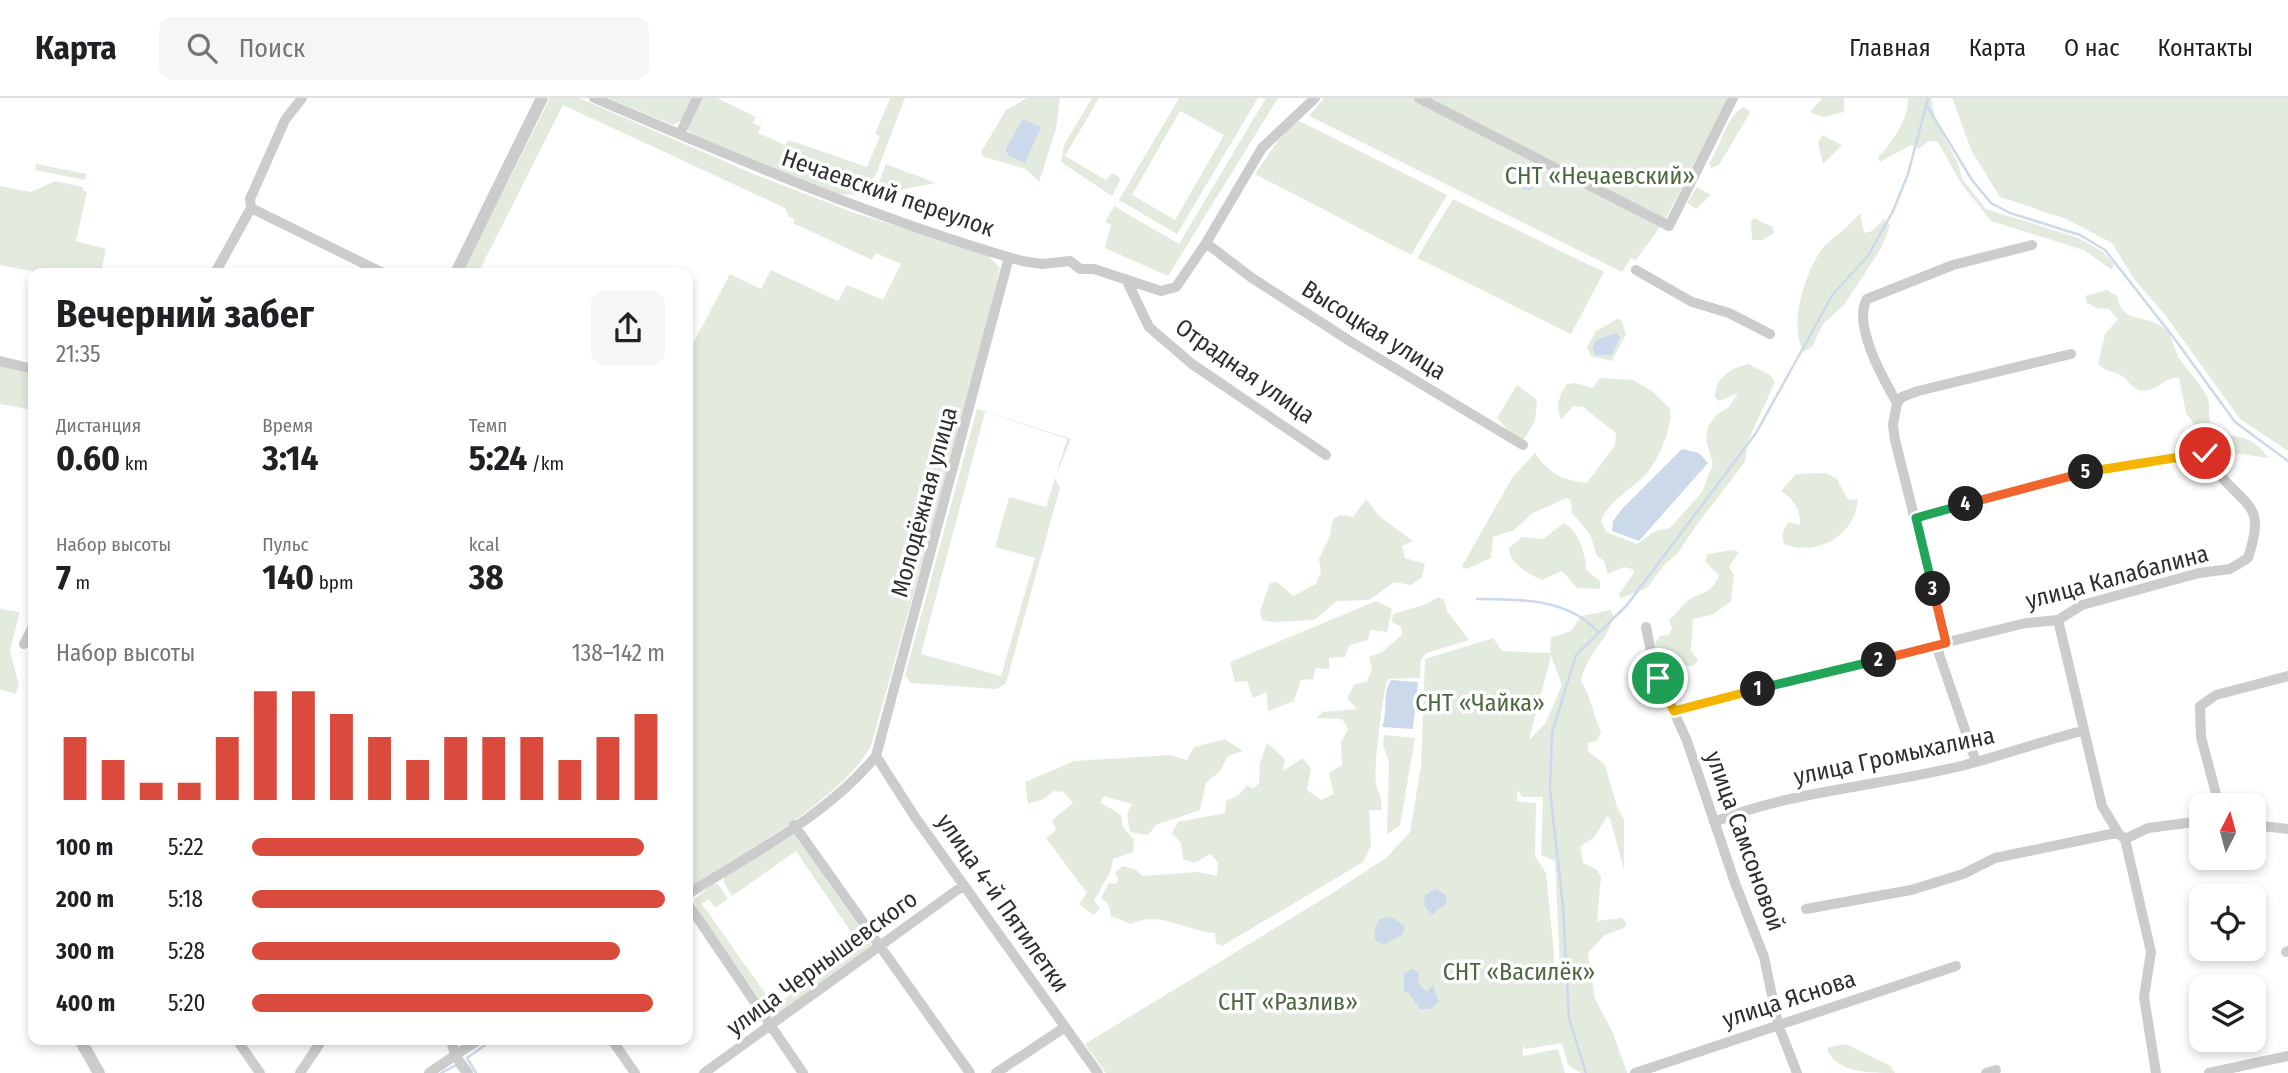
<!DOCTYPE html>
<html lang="ru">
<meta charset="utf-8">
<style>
:root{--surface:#fff;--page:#f6f6f6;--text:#202124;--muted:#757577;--line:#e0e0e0;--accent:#da4a3d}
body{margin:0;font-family:"Fira Sans Condensed",sans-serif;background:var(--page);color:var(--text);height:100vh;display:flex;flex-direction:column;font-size:26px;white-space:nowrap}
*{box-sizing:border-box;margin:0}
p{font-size:23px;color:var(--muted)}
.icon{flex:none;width:38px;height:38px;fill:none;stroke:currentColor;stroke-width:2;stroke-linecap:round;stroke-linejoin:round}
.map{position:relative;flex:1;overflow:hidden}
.drawer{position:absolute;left:28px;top:170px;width:665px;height:777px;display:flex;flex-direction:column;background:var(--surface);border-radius:14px;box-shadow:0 4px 10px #0003}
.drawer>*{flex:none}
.needle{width:46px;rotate:6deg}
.tools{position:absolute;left:2189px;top:695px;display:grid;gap:14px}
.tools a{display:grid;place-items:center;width:77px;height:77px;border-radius:14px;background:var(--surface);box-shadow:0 4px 10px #0003;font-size:35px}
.pin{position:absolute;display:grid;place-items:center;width:60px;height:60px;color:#fff;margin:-30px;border:4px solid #fff;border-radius:50%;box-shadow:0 2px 7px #0007}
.km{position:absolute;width:35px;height:35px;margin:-18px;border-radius:50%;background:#222;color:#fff;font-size:19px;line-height:35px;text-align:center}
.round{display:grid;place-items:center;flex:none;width:74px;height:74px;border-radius:14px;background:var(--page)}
.headline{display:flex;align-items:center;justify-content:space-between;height:119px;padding:0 28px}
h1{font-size:38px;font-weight:700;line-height:52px}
.metrics{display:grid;grid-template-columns:repeat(3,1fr);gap:10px;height:119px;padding:7px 28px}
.metrics div{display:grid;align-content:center}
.metrics b{font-size:35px;font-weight:700}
.metrics small{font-size:19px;font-weight:400}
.metrics p{font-size:19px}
.chart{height:196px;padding:14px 28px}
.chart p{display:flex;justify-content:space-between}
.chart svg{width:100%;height:126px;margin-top:7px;stroke:var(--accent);stroke-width:6}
ul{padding:0 28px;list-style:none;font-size:23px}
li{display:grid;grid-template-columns:112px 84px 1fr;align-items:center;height:52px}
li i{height:18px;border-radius:9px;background:var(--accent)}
header{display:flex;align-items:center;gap:42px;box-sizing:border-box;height:98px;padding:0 35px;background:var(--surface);border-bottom:2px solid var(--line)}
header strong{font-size:33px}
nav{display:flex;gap:38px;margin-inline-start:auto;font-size:24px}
.search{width:490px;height:63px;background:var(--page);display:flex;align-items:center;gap:18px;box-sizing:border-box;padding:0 24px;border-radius:14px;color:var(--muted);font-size:26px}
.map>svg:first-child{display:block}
.green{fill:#e3ebde;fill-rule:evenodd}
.water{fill:#cbd9ea}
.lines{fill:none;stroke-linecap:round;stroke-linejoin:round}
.stream{stroke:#cbd9ea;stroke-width:2.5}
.minor{stroke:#ccc;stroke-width:10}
.tertiary{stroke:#ccc;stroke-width:12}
.split-1-casing{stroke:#fff;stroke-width:14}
.split-2-casing{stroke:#fff;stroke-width:14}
.split-3-casing{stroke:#fff;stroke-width:14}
.split-4-casing{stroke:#fff;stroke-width:14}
.split-5-casing{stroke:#fff;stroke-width:14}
.split-6-casing{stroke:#fff;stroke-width:14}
.split-1{stroke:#f5b400;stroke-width:9}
.split-2{stroke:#22a559;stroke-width:9}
.split-3{stroke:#f0652b;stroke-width:9}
.split-4{stroke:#22a559;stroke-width:9}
.split-5{stroke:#f0652b;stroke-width:9}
.split-6{stroke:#f5b400;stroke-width:9}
.labels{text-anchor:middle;stroke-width:7;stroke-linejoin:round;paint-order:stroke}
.park-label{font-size:24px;fill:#4c683f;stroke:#fff}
.street-label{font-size:24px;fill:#2f2f2f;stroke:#fff}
</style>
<header>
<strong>Карта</strong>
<div class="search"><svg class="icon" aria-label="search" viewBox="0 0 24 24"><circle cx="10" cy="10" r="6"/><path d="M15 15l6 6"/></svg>Поиск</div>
<nav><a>Главная</a><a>Карта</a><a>О нас</a><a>Контакты</a></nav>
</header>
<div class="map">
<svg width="2288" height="975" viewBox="0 0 2288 975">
<rect width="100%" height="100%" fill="#fff"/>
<path class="green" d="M550,0H579L756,77L852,114L987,156L1000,170L982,249L871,648C839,704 742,755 688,792V255L730,176L761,191L771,172L838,203L847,187L883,202L901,166L876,155L872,162L793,125L795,121L789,119L785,110L563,7L478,175H462Z
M608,0H694L682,22L673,27Z
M700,0H717L756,19L753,25L761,29L758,35L785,47L789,42L867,69L880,38L875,36L890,0H905L876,76L862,97L835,96L692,37L687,31Z
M1027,0H1060L1056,31L1039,84L1026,71L984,59L981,54L1006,12ZM1023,22L1041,30L1008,57L1005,53Z
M1092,0H1099L1065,58L1106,82L1112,75L1119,79L1120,83L1112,98L1061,64L1064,47Z
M1179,0H1258L1177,136L1119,102ZM1180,13L1224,37L1175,122L1132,97Z
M1266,0H1278L1168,178L1105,150L1111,127L1105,124L1114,108L1179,146Z
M1324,0H1731L1663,125L1636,162L1631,160L1622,174L1309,18Z
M1822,0H1844V14L1823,19L1810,14Z
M1908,0H1931L1936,24L1957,63L1963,82L1986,111L2079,140L2103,154L2114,166L2112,172L2084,152L1991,123L1960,84L1938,44L1929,43L1919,51L1911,47L1880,64L1878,60C1893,43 1908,23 1908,0Z
M1952,0H2288V353L2240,321L2165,217L2134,181L2112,145L2066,121L2000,99L1972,54Z
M1743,9L1750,13L1748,18L1719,67L1711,70L1709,65C1721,49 1725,20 1743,9Z
M1297,22L1447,97L1411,157L1255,76L1279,41Z
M1822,37L1842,47L1823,66L1818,45Z
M36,66L87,76L85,82L35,72Z
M886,66L936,85L874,97Z
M55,83L83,89V93L87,94L76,143L106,151L101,175H40L0,167V88L31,94Z
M1697,89L1711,97L1696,111L1687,105Z
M1453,101L1604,174L1571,236L1417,160Z
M1860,115L1864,135L1872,133L1884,121L1890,127L1882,149L1844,207L1823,226L1812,249L1803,254C1789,224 1804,179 1821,152C1828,142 1850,129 1860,115Z
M1754,120L1773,129L1774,135L1762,142H1752L1751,123Z
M2107,192L2117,198C2122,228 2148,215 2165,231C2174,239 2173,250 2179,260C2187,272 2201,285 2207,299C2212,311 2205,319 2214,329C2223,340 2237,336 2249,342C2256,345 2264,354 2269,360L2220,353L2205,341L2186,315L2179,280C2166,277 2156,296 2139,292C2131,290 2128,282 2122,278C2113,272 2105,274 2098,266L2105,236L2118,221L2109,211L2096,210L2087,205L2085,198Z
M1617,221L1621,222L1626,236L1612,263L1591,258L1587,249L1596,233Z
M1748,266L1770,277L1775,284L1748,343L1745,364L1695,429L1678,455L1665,466L1647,490L1621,500L1619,496L1634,475L1632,471L1624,469L1608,476L1604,463L1597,458L1590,436L1572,415L1571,402L1567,400L1533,415L1514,432L1493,439L1491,460L1466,471L1462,468L1512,380L1535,355C1548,375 1564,383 1587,385L1615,347L1616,335L1583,309L1573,308L1561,322C1556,308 1558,299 1567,286L1575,285L1593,290L1600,280L1633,282L1652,293L1670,311C1674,327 1657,365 1646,376C1631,392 1608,404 1601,423L1606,434L1637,446L1655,433L1670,430L1702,394L1713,366L1706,342L1708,329L1715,318L1729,309L1738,295L1719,303L1715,300C1715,279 1730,271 1748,266Z
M0,268L33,275V312L0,306Z
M1517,287L1537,302L1535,323L1524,341H1516L1497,320Z
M977,311L1071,341L1055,380L1060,390L1006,585L996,591L911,585L905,577ZM985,314L1067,341L1046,409L1009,399L995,449L1035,460L1001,578L921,556Z
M1826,375L1837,381L1848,402L1858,401C1855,438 1817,459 1784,446C1782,437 1782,432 1789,424L1800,427C1801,412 1794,402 1781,393L1796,376Z
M1366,401L1379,418L1413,443L1402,448L1405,460L1425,466L1422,479L1411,487L1394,484L1369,502L1337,503L1314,522L1273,524L1262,522L1260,513L1270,485L1277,484L1293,498L1316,486L1321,474L1319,461L1330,438L1333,421L1340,417L1353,419Z
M1564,425C1578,432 1586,456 1586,472L1600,483V491L1577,490L1562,473L1542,482C1529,477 1509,465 1509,450L1522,439L1543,441Z
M1734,452L1739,454L1729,469L1734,477L1731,503L1714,516L1693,521L1691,552L1698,563L1693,568L1672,567L1664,575L1659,574L1655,545L1660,538L1669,537L1672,530L1669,522C1677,516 1682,506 1690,501C1704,493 1712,495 1719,477L1705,464L1707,456Z
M1438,499L1444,502L1447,513L1469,542L1426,555L1421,562L1420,580L1388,581C1383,592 1373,673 1376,685C1378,696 1383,701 1381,712H1369L1371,748L1363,764L1222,848L1216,845L1215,835C1188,834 1158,811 1131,826L1111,818L1108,806L1101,800L1109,785L1116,786L1118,781L1115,774L1123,768L1136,772L1143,778L1198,774L1217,778L1218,765L1211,756L1194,765L1183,761L1181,745L1172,735L1178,724L1225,715L1226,703L1239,697L1247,687L1253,691L1259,685L1260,665L1267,645L1285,661L1283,673L1303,660L1311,671L1307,692L1321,702L1334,696L1329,675L1342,667L1341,644L1348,631L1342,621L1317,620L1322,614L1357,611L1347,600L1355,586L1367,584L1372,571L1369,559L1382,554L1402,537L1401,529L1392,524L1393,516L1427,506Z
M1376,503L1392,511L1387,534L1370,532L1368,542L1349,547L1345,559L1329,560V571L1316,570L1313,581L1301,582L1294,603L1268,613L1267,594L1253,600L1247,583L1235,584L1230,564Z
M0,511L20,514L10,552L19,588L15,596L0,591Z
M1611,512L1614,519C1606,544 1585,558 1581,584C1592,600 1593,617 1601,634L1597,643L1588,645V653L1605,667L1617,709L1624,722V772L1610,720L1607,718L1594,740L1580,748L1583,765L1596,771L1601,778L1597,823L1622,820L1627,825L1624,830L1605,837L1588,855L1595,901L1613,935L1627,975H1581L1568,967L1562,945L1525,951L1523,947V958L1558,951L1565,975H1106L1085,946L1331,796L1386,760L1410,734L1421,668L1425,561L1493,540L1502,553L1550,555L1551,540L1571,533L1581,518ZM1551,558L1562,587L1545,626L1529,642ZM1517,692L1523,699H1543L1541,757L1555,763L1560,869L1553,880L1554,855L1546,775L1535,758L1536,705L1517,703Z
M1384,637L1415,640L1400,728L1387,736L1389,663L1383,647Z
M1225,641L1243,653L1228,658L1220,673L1206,685L1200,712L1156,727L1148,737L1130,734L1127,716L1132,706L1104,698L1100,704L1121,717L1123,729L1134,742L1133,754L1113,761L1111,772L1094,803L1100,810L1094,817L1079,806L1087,795L1046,740L1056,732L1052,722L1073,705L1064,694L1054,693L1044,701L1028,706L1025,684L1074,663L1170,657L1187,662L1194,649Z
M794,736L873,848L773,920L699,815L694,802L713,785L718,786L728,801L715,810L709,801L702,806L774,908L860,847L796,753L732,798L724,785V778Z
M1846,946L1891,968L1895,975C1869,975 1838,975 1827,952L1829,949Z"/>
<path class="water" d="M1023,21L1041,29L1025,65L1008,57L1005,52Z
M1516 81a11 11 0 1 1 22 0a11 11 0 1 1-22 0Z
M1616,235L1620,239L1612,257H1596L1592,251L1596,242Z
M1682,351L1699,355L1708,365L1639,443L1612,433L1613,423L1623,410Z
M1391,582L1418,584L1413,631L1382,629C1388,614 1382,595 1391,582Z
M1435,791L1445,796L1447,804L1432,817L1424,807L1425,797Z
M1391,819L1405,828L1402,837L1383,847L1375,842V830L1380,821Z
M1412,871L1419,874L1418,885L1427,894L1433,887L1439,904L1430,911H1420L1408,894H1404V876Z"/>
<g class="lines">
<path class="stream" d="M1927,8L1972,82L1991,105L2010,115L2080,137L2105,152L2174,240L2235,324L2288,363
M1477,501C1519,501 1567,500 1597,533
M441,975L456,967L462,975
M476,975L467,960L492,942
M1586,975L1569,920L1563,808L1550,692L1552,635L1576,557L1627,507L1756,335L1833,196L1868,158L1893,113L1908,76L1928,0"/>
<path class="minor" d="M594,0C735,60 875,121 1022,163L1042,166L1070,163L1080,171H1094L1161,193L1176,189L1206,145L1262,50L1315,0
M1419,0L1669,128L1733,0
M680,36L697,0
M251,110L383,175
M1206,145L1252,180L1353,245L1523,347
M1636,172L1692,204L1729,215L1770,236
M215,175L251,110L250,101L285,22L302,0
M1126,181L1149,229L1192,266L1326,357
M0,263L33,271
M1897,305C1884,282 1852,227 1867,201L1953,167L2032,147
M1897,305L1893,327L1895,342L1946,545
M1897,305L1902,299L1918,293L2071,256
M2058,522L2102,708L2119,736
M1646,529L1654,569L1687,643L1735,785L1764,859L1778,926L1797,975
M24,546L33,529
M1939,547V556L1975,661
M1674,613L1721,599L2026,525L2058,522L2082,507L2199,475L2230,471L2248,460C2265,408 2250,412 2221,378C2215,370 2212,361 2205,355L2093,372L1916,420
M876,658L915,719L1098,975
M2219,707L2201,639L2200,608L2216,597L2288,578
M1714,724C1794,692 1882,688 1965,667C2003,657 2043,643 2082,633
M794,727L970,975
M2254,727L2288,731
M2125,741L2151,854L2144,899L2156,975
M688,796C751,756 828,717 876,658L1009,159
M688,806L803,975
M1806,811L1911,792L1963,776L1995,760L2111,736H2119L2125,741L2148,730L2202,723
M2286,854L2288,853
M237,942L260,975
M451,942L455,957L468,975
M612,942L635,975
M300,975L322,942
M429,975L478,942
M704,975L964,787
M996,975L1065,929
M1635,975L1956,868
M1986,975L1996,972
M2209,975L2288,958"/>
<path class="tertiary" d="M456,175L542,0
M80,942L99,975"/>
</g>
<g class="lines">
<defs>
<path id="split-1" d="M1658,580L1674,613L1758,591"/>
<path id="split-2" d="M1758,591L1879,562"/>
<path id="split-3" d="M1879,562L1946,545L1933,491"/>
<path id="split-4" d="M1933,491L1916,420L1966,406"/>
<path id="split-5" d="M1966,406L2086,374"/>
<path id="split-6" d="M2086,374L2205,355"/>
</defs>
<use href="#split-1" class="split-1-casing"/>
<use href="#split-2" class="split-2-casing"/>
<use href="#split-3" class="split-3-casing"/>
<use href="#split-4" class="split-4-casing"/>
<use href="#split-5" class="split-5-casing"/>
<use href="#split-6" class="split-6-casing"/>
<use href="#split-1" class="split-1"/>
<use href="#split-2" class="split-2"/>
<use href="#split-3" class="split-3"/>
<use href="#split-4" class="split-4"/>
<use href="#split-5" class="split-5"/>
<use href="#split-6" class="split-6"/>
</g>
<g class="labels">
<g class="park-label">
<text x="1600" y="86">СНТ «Нечаевский»</text>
<text x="1480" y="613">СНТ «Чайка»</text>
<text x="1519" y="882">СНТ «Василёк»</text>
<text x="1288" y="912">СНТ «Разлив»</text>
</g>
<g class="street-label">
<text transform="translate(888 95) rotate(19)" y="8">Нечаевский переулок</text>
<text transform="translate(1374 232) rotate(32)" y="8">Высоцкая улица</text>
<text transform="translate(1245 273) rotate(35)" y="8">Отрадная улица</text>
<text transform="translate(924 404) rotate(-75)" y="8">Молодёжная улица</text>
<text transform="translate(2117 479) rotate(-15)" y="8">улица Калабалина</text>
<text transform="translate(1894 658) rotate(-12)" y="8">улица Громыхалина</text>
<text transform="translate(1745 743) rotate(70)" y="8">улица Самсоновой</text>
<text transform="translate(1003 805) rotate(55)" y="8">улица 4-й Пятилетки</text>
<text transform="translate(822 865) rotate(-36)" y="8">улица Чернышевского</text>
<text transform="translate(1789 901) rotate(-18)" y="8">улица Яснова</text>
</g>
</g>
</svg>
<div class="tools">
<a><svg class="needle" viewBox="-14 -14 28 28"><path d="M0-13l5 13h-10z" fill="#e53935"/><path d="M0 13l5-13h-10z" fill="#757577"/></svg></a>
<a><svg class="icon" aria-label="locate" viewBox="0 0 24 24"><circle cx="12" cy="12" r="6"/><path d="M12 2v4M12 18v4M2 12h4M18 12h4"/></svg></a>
<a><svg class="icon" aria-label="layers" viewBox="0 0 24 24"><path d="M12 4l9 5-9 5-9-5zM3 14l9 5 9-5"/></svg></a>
</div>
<div class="pin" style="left:1658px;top:580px;background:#1e9e55"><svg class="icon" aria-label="arrive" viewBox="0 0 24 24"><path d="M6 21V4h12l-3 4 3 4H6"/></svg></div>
<div class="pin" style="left:2205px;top:355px;background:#d93025"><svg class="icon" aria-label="check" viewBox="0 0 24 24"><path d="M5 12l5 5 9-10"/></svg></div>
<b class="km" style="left:1758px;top:591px">1</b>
<b class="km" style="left:1879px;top:562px">2</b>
<b class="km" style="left:1933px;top:491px">3</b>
<b class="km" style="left:1966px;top:406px">4</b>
<b class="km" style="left:2086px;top:374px">5</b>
<section class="drawer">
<div class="headline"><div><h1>Вечерний забег</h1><p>21:35</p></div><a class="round"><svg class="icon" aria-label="share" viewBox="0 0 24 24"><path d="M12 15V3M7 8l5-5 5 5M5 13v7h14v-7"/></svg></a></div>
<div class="metrics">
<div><p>Дистанция</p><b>0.60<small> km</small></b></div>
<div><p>Время</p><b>3:14</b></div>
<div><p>Темп</p><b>5:24<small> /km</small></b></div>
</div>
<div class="metrics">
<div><p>Набор высоты</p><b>7<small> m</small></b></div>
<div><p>Пульс</p><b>140<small> bpm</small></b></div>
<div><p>kcal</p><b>38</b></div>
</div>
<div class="chart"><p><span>Набор высоты</span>138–142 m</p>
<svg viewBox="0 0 160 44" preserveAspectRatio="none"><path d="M5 44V22M15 44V30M25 44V38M35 44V38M45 44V22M55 44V6M65 44V6M75 44V14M85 44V22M95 44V30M105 44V22M115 44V22M125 44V22M135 44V30M145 44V22M155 44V14"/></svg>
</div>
<ul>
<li><b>100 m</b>5:22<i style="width:95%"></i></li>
<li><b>200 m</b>5:18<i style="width:100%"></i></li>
<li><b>300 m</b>5:28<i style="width:89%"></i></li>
<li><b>400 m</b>5:20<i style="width:97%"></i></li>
</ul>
</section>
</div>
